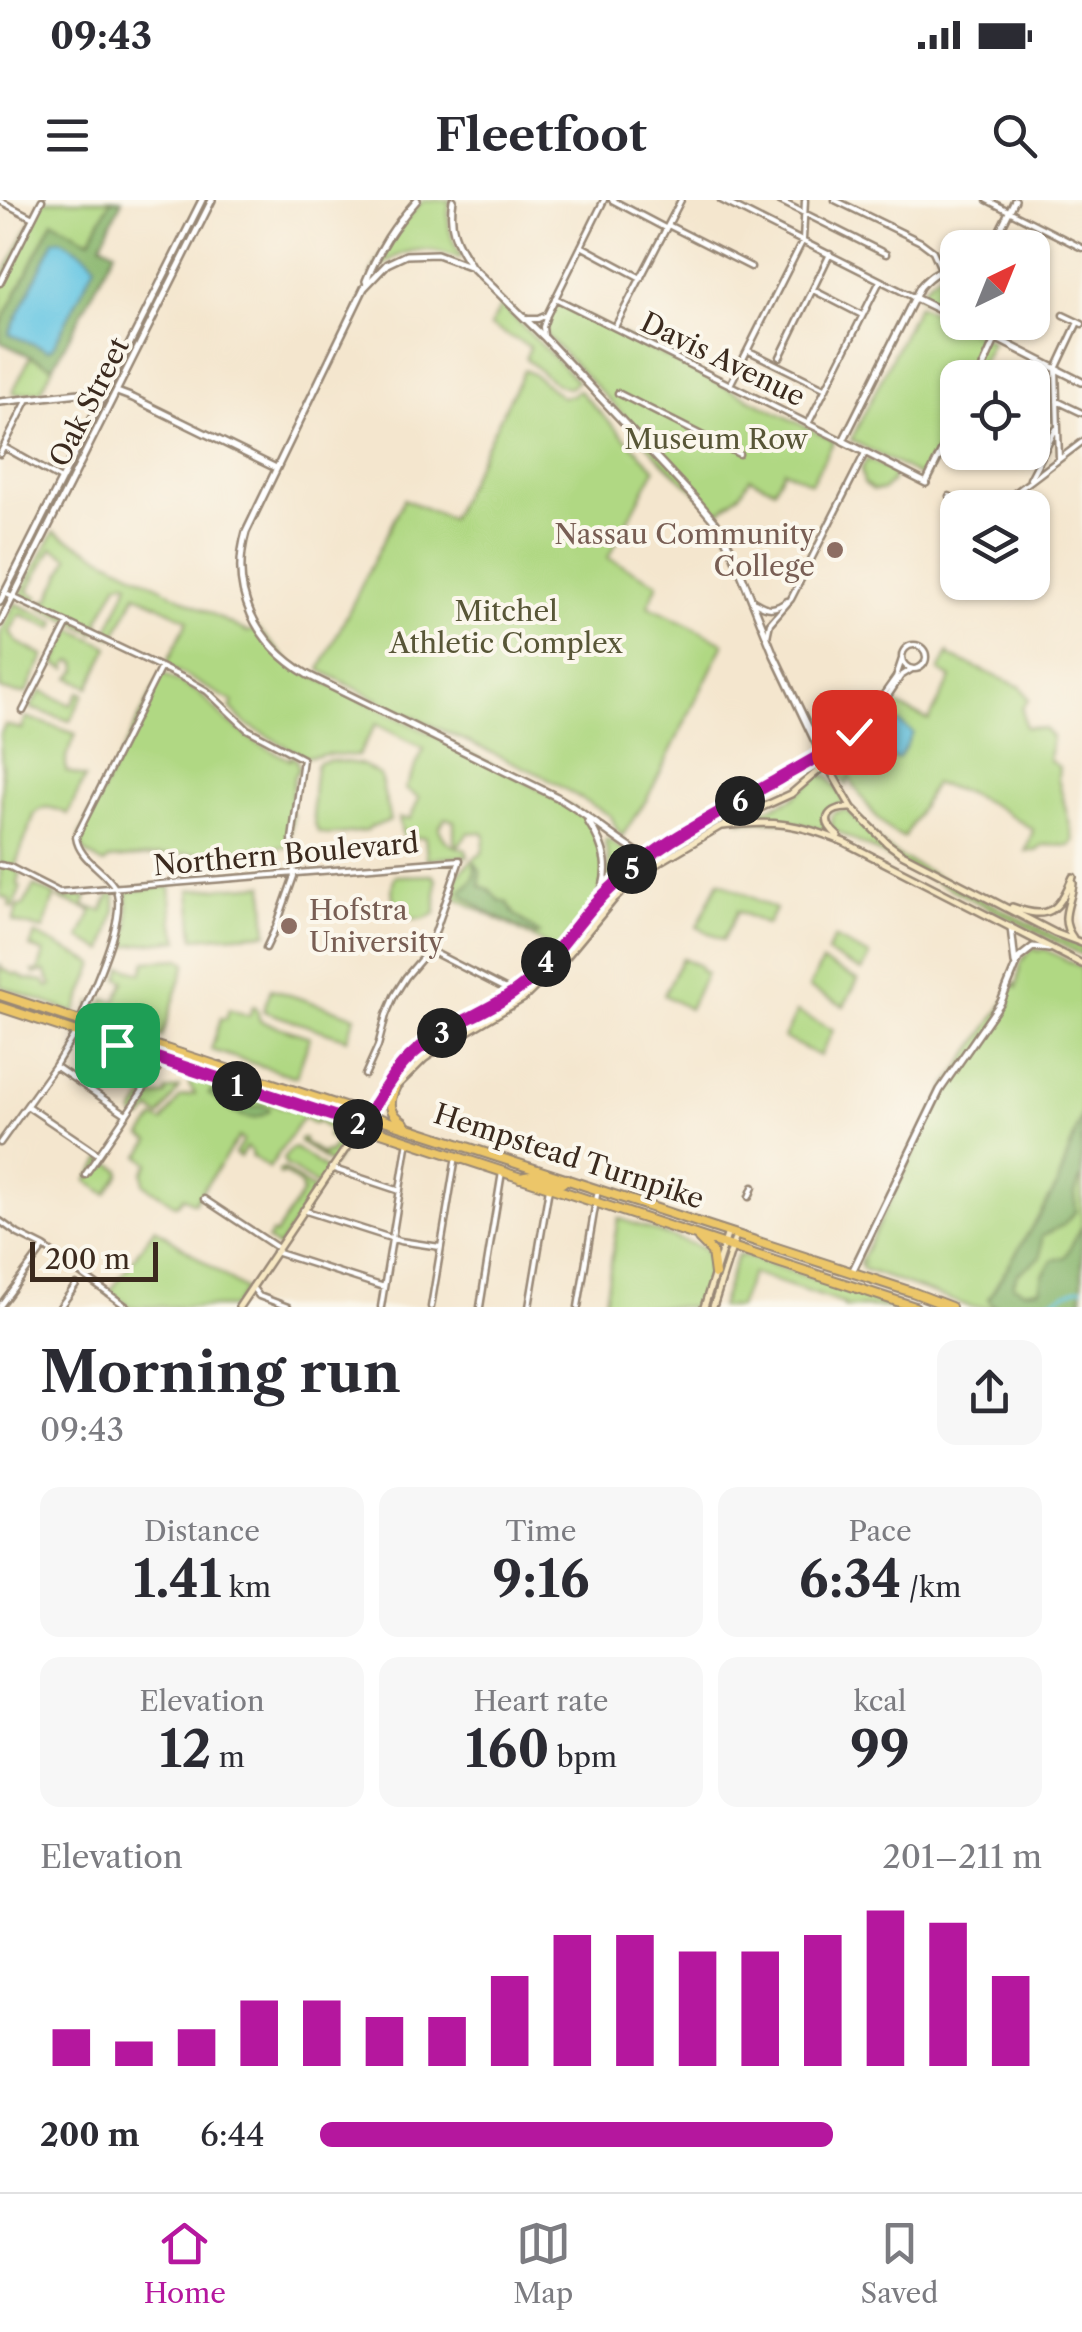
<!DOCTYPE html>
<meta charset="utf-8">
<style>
:root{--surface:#fff;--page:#f7f7f7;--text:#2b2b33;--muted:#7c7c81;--line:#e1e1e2;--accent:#b5179e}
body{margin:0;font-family:"Libre Caslon Text",serif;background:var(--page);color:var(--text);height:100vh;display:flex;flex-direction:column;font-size:38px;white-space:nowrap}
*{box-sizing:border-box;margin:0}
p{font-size:32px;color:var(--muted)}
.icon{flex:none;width:55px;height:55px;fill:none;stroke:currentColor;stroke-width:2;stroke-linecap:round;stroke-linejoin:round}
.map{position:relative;height:1107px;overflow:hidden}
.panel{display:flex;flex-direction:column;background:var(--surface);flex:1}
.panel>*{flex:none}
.needle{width:65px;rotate:43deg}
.buttons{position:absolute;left:940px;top:30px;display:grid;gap:20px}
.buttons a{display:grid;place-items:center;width:110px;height:110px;border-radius:20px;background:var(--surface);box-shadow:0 2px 8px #0004;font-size:50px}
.scale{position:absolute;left:30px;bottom:25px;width:128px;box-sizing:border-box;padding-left:10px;border:5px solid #3b2a1e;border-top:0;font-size:28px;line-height:35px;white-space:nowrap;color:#3b2a1e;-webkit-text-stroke:8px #fbf7ec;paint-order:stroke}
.pin{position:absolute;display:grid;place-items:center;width:85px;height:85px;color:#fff;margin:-42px;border-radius:20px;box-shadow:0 5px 15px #0006}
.km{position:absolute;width:50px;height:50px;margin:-25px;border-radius:50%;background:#222;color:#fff;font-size:28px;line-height:50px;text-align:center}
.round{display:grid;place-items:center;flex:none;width:105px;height:105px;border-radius:20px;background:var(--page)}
.headline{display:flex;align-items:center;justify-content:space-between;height:170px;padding:0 40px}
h1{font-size:55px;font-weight:800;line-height:75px}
.stats{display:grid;grid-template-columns:repeat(3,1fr);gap:15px;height:170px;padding:10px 40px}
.stats div{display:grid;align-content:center;border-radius:20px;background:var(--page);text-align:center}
.stats b{font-size:50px;font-weight:800}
.stats small{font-size:28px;font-weight:400}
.stats p{font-size:28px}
.chart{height:280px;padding:20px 40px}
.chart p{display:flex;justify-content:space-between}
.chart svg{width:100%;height:180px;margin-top:10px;stroke:var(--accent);stroke-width:6}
ul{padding:0 40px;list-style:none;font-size:32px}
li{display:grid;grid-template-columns:160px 120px 1fr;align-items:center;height:75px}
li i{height:25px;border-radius:12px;background:var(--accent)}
.status{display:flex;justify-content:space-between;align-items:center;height:70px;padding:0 50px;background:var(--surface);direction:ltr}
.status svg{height:28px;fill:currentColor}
header{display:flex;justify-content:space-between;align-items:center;height:130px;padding:0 40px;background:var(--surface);font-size:45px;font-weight:800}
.menu{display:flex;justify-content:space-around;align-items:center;height:140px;border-top:2px solid var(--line);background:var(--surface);font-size:28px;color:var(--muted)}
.menu a{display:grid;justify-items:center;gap:5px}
.menu .current{color:var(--accent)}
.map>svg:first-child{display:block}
.green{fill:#b0d883;stroke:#768150;stroke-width:2.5}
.forest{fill:#8cb871;stroke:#647148;stroke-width:2.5}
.water{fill:#65c6e3;stroke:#507880;stroke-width:2.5}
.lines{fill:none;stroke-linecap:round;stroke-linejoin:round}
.stream{stroke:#65c6e3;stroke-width:2.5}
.minor-casing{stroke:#988876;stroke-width:9}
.tertiary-casing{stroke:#988876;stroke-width:10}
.secondary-casing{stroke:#988876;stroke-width:10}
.primary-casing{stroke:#988876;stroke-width:12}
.minor{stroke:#fff;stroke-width:4}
.tertiary{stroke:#fff;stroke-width:5}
.secondary{stroke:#f7e8c3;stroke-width:5}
.primary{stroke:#ecc669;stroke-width:8}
.route-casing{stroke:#fff;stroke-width:20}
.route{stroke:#b5179e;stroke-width:12}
.education-dot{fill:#8d6e63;stroke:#fbf7ec;stroke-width:4}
.labels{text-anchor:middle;stroke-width:8;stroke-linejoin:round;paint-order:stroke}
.street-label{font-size:28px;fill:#3b2a1e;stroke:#fbf7ec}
.park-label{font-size:28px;fill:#585637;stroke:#fbf7ec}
.education-label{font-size:28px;fill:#785e54;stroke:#fbf7ec;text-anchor:end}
</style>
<div class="status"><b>09:43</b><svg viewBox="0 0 49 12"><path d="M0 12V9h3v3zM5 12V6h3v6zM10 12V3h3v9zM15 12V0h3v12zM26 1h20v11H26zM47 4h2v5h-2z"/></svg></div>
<header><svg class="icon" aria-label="menu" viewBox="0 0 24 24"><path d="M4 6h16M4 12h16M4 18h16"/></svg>Fleetfoot<svg class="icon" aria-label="search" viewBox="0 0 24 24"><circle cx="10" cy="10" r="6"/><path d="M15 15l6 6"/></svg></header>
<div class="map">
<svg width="1082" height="1107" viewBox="0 0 1082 1107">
<rect width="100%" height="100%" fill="#fbf7ec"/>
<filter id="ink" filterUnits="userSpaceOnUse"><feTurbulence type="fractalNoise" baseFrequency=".01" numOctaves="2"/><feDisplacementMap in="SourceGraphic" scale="20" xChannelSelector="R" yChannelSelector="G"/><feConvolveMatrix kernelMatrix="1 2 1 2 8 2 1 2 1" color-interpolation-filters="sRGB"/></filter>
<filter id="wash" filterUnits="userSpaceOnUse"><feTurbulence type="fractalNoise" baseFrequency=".0048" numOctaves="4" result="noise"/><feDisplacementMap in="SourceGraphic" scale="40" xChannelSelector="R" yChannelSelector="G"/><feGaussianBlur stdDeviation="2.25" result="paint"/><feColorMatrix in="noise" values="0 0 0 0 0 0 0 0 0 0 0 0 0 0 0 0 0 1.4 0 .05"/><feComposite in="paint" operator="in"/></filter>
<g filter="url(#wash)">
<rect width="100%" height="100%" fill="#f4e6ce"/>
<path class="green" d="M42,0H111L90,40L53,22L0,126V83Z
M423,0H450C446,21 449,39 462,56L459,58C423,43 398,49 370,76L391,37Z
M957,69V115L919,96C927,79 939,71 957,69Z
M556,102L834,241L811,283L784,270L774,289L750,278L741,293L719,312C692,287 652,258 634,226L546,135L545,125Z
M502,105L577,181L570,188C554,188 540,169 527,160L526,157L530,147L490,126Z
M918,105L992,142L975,177L958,178L957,212L924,278L851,240Z
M31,156L53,167L41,191L14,194L13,191Z
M524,170L535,175L561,197L572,195L578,190L655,269L608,358L658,383L648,406L724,443L647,599L622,636L618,632L611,616L539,574L402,512L320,470L404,299L450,319Z
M867,259L894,271L892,281L883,290H873L864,283L861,270Z
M54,332L247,432L258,429L292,465L510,573L583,614L595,632L606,669L597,702L557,750L456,698C450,675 466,665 482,653L485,635L482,632L468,633L458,646L454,641V621L445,618L439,628C444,643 450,645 466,650L468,656L427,659L425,637L403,638L399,618L410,619L419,598L405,589L424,549L376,524L358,556L328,554L305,557L246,524L230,508L233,502L166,465L188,420L136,394L114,438L106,435L129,383L124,381L122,383H118L98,422L100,424L95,433L41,407L44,400L48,401L69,358L52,348L28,391L38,397L35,404L20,394Z
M15,403L56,422L53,429L20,414L10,432L17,442L44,456L26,493H14L0,489V435Z
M72,429L109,447L89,487L70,478L78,470L77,463L72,461L67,464V469L55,464Z
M948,453L951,457L1021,487L1029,499L1022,508L1025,527L1044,529L1052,537L1049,560L1059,567L1058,579L1074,641L1070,646L1044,645L1036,651H1026L1033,630C1002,609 972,591 934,584L904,638C882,631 860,596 849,576L847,585L837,572V566L845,554L870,533L887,501L929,520L951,478L939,471Z
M162,473L199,493L226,520L254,541L290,560L291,556L296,559L299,569L294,576L289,615H293L287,647L110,659L104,664C91,656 78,652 80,635Z
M41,491L71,505L79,492L84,494L70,521L30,508Z
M26,517L76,534L66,557V571L85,578L68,614C56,609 46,603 35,613L14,669L20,673L18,685L21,687L13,708L9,706L10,700L0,696L2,569L0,535L5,525L22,529Z
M331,560L360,564L380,575L390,621L370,627L367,631L329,635L318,632C309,611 314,588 316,566L319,562Z
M822,573L824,577L827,575L847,604C834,604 828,608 824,620L830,633C799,621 770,619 738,621L791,599Z
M846,610L882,644L898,656L1061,739L1082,747V755L836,631L832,627V616L835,612Z
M607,639L635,657L633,660L637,662L606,690L610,666L605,642Z
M432,675L436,679V713C408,731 384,705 395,676Z
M719,681L775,709L767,725L738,711L723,740L697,727Z
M264,685L267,733L194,738L190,690Z
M34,686L55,695L43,730L13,722L18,706H23Z
M170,686L173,722L179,740L122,746L129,727L127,691Z
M111,692L115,693V711L104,751L80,738L92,711L57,698L87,696L84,706L102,711Z
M35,734L95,764L75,813L0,786V763L1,768L15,775L18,774L25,779L44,781L48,787L52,785L45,771L34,774L33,771L38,772L44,753L30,747Z
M834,738L870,756L862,771L827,753Z
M1035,748L1038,751L1044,749L1082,768V1107H971L863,1069L860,1064L863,1063L860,1062L946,887L1003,805L1014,783L1017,787C1021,769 1016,760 1035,748Z
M682,758L700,766V770L706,773L689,809L664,795Z
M180,759L186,763L162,837L129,825L113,823L88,815L92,802L102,806L105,799L116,801L125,781L119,778L122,767L142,773L146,761Z
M822,762L858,780L844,806L809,788Z
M271,789L355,816L347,839L263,811Z
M253,806L256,807L260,821L310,837L296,877L211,850L221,818L226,819L229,809L249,816Z
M797,812L833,830L820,856L784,838Z
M192,879L345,926L355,933L333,965L300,942V939L304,938V942L323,955L325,952L329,953L336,942L327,936L330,930L317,921L314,924L303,917L269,968L252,956L251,951L246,947L240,957L235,954L243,941L239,937L194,1003L183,997L178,1004L175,1005L144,984L143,972L149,963L140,956L150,941L142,936L155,918L163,922L180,897L195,894L189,885Z
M179,888L160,917L151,910L142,920L134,915V913L146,895L151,894L152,897L166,895V891Z
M295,948L329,971L318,986L285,964L284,958L291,949Z
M103,958L120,970V974L106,994L87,981Z
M283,969L315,991L278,1048L267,1040L272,1033L275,1035L303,992L301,989L302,986L284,973L280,975L279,971Z
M618,1018L703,1048C716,1065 704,1088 699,1107H604Z
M155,1028L245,1090L233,1107H131L110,1092Z
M739,1055L749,1057L897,1107H844V1104L752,1073L738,1107H720L736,1059Z"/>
<path class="forest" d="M111,0H122L101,44L115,50L53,167L0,142V126L53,21L90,40Z
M474,662L480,670V686L489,689L499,700L508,703L514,714L539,734L534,735L485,711L462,694L461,690C473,683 477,676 474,662Z
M212,890C226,890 235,902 249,903L251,908L261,905L269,908V911C246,929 228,907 209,894Z
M1082,914V975L1075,993L1076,1011L1063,1025L1042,1036L1041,1057L1017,1074L1013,1085L1024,1091L1040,1089L1043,1075L1052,1060L1065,1057L1082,1026V1101L1056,1107H998L992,1104L988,1099L1057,986Z"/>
<path class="water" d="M60,39C72,46 88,53 95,65L53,147L48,150L9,134L54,40Z
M893,522L900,523L913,533L899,558L896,559L885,554L879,547L880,538Z"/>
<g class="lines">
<path class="stream" d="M1012,1107C1023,1102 1035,1104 1048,1101C1060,1098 1069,1090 1082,1088"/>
</g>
</g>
<g filter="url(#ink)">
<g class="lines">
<defs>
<path id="minor" d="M612,0L665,28
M721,0L915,98
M778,0L886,54
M835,0L921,42L933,51L941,69
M987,0L1082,48
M0,1L31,17
M668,25L751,67
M581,46L641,78
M0,83L42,0
M813,90L862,115
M555,98L843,241
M1063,115L1082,124
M528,119H538L547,115
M615,127L681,0
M544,136L543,127L547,115L604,0
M749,151L826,189
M780,157L830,54
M730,185L803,40L805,0
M618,193L739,254
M1057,201L1082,213
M808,224L880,81
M4,247L61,279
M0,254L27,201
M1059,259L1056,169L1078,122
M1030,279L1056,229
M949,296L972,308
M995,308L1082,242
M4,393L188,480L207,491L247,529L303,559L292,639L294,676L276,727L266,748
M755,402C768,410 775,410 787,401
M767,437L770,423L791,399L865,253
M902 457a12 12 0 1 1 24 0a12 12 0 1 1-24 0Z
M23,511L68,423
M822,556L854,532L869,515L896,477L902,459
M826,564L865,531L901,476L912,469
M0,665L10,667L59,692L460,660L429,750L406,777L394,796L386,815L378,846L365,875
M429,750L523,798
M81,819C91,790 131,713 114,686C102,668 79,659 76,637L161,467
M55,866L126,914
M27,906L98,954
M0,943L55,866L75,833
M331,968L400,991
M85,975L163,861
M749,997L753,987
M204,999L278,1048
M303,1010L400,1041L440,1047
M0,1021L18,1034L44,1047L127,1107
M275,1052L384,1087
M252,1087L259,1096L288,1107
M0,1106L44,1047
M60,1107L76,1085
M381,1107L408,940
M431,1107L456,956
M480,1107L502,972
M529,1107L549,988
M578,1107L598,989"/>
<path id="tertiary" d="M453,0C448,26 456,43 470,64
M991,48L1015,0
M958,66C942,67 930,75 920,87L843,241L926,283L958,218
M366,81C379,49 394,26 417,0
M915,98L958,119
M964,122L1082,182
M978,178L1003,122
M117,192L133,198L276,268
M0,202L106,190
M0,402L202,0
M0,423L212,0
M815,538L826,545L840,544
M588,621C606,648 612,672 597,702
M656,663C620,645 592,617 557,597L308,475C256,444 229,392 246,332L364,88L387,64L406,55L437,54L472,67L545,138L698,302L716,323L732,351L774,455L822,556
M1011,727L1015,763
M852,1072L940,890L1001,802L1019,758L1033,747L1049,749"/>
<path id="secondary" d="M723,626C773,620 797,623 844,642L1082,764
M838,636C818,619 829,607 852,608
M1073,683C1071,705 1058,718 1073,738
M1012,707C1050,721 1058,711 1073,677
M369,914L424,859L441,847L524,798L567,756L615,698L648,669L719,627L791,594L826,564
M239,1107L369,914C389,865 434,837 478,813C493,804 510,797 523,785C560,755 586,712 621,679C677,627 756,593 822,556L852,608L887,643L902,654L1055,733L1082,743
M704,1107L728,1032
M713,1107L736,1035"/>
<path id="primary" d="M0,795L912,1092L951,1107
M0,807L915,1107
M395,888C388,903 389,913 404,923
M520,978L536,975L562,983L567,979
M699,1039L712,1052L715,1074"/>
</defs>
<use href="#minor" class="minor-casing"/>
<use href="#tertiary" class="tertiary-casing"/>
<use href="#secondary" class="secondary-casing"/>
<use href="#primary" class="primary-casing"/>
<use href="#minor" class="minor"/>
<use href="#tertiary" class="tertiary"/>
<use href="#secondary" class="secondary"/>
<use href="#primary" class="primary"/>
</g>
</g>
<g class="lines" filter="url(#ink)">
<defs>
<path id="route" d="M117,845L361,925C379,900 391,873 415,852C448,823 492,812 525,784C552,761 572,730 595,704C618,679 644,659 671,641C706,619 741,600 777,580C804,564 830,552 854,532"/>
</defs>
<use href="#route" class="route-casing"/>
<use href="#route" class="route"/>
</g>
<g class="education-dot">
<circle cx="835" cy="350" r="10"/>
<circle cx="289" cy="726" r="10"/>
</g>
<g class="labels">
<g class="street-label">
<text transform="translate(723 159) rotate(26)" y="10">Davis Avenue</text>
<text transform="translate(89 202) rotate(-63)" y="10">Oak Street</text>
<text transform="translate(286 654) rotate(-5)" y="10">Northern Boulevard</text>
<text transform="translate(569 956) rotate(18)" y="10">Hempstead Turnpike</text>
</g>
<g class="park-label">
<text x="716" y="249">Museum Row</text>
<text x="506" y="421">Mitchel<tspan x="506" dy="32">Athletic Complex</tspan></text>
</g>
<g class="education-label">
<text x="815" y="344">Nassau Community<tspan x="815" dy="32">College</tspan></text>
<text x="309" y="720" text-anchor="start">Hofstra<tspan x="309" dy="32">University</tspan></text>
</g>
</g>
</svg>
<div class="buttons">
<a><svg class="needle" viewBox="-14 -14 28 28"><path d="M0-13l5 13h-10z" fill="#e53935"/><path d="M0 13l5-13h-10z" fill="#7c7c81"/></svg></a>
<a><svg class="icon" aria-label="locate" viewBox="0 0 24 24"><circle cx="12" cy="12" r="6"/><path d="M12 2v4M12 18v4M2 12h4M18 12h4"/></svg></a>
<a><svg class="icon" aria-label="layers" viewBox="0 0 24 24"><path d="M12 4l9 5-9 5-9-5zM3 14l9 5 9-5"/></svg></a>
</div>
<div class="scale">200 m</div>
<div class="pin" style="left:117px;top:845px;background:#1e9e55"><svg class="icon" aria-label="arrive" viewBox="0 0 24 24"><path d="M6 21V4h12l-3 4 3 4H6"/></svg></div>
<div class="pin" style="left:854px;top:532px;background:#d93025"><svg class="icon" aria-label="check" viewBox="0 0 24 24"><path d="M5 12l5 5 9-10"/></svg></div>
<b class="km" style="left:237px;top:886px">1</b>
<b class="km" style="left:358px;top:924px">2</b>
<b class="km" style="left:442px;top:833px">3</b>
<b class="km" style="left:546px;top:762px">4</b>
<b class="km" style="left:632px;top:669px">5</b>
<b class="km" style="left:740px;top:601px">6</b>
</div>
<section class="panel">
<div class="headline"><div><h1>Morning run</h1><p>09:43</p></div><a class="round"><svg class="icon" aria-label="share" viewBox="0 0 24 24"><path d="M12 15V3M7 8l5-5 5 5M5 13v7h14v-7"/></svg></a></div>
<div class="stats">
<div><p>Distance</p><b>1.41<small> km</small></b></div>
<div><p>Time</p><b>9:16</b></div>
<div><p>Pace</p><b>6:34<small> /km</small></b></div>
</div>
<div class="stats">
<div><p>Elevation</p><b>12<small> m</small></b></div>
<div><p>Heart rate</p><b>160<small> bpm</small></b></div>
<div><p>kcal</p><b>99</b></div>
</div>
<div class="chart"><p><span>Elevation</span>201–211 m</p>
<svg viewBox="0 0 160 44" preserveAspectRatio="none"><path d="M5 44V35M15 44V38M25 44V35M35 44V28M45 44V28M55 44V32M65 44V32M75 44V22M85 44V12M95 44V12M105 44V16M115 44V16M125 44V12M135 44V6M145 44V9M155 44V22"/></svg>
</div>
<ul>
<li><b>200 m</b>6:44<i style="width:71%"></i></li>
</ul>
</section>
<nav class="menu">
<a class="current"><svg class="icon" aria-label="home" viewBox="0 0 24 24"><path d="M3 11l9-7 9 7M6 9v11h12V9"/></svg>Home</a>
<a><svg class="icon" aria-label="map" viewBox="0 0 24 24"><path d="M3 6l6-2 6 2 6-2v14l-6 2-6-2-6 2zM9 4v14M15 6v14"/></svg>Map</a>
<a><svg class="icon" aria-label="saved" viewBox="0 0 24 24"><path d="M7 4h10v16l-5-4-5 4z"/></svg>Saved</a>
</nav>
